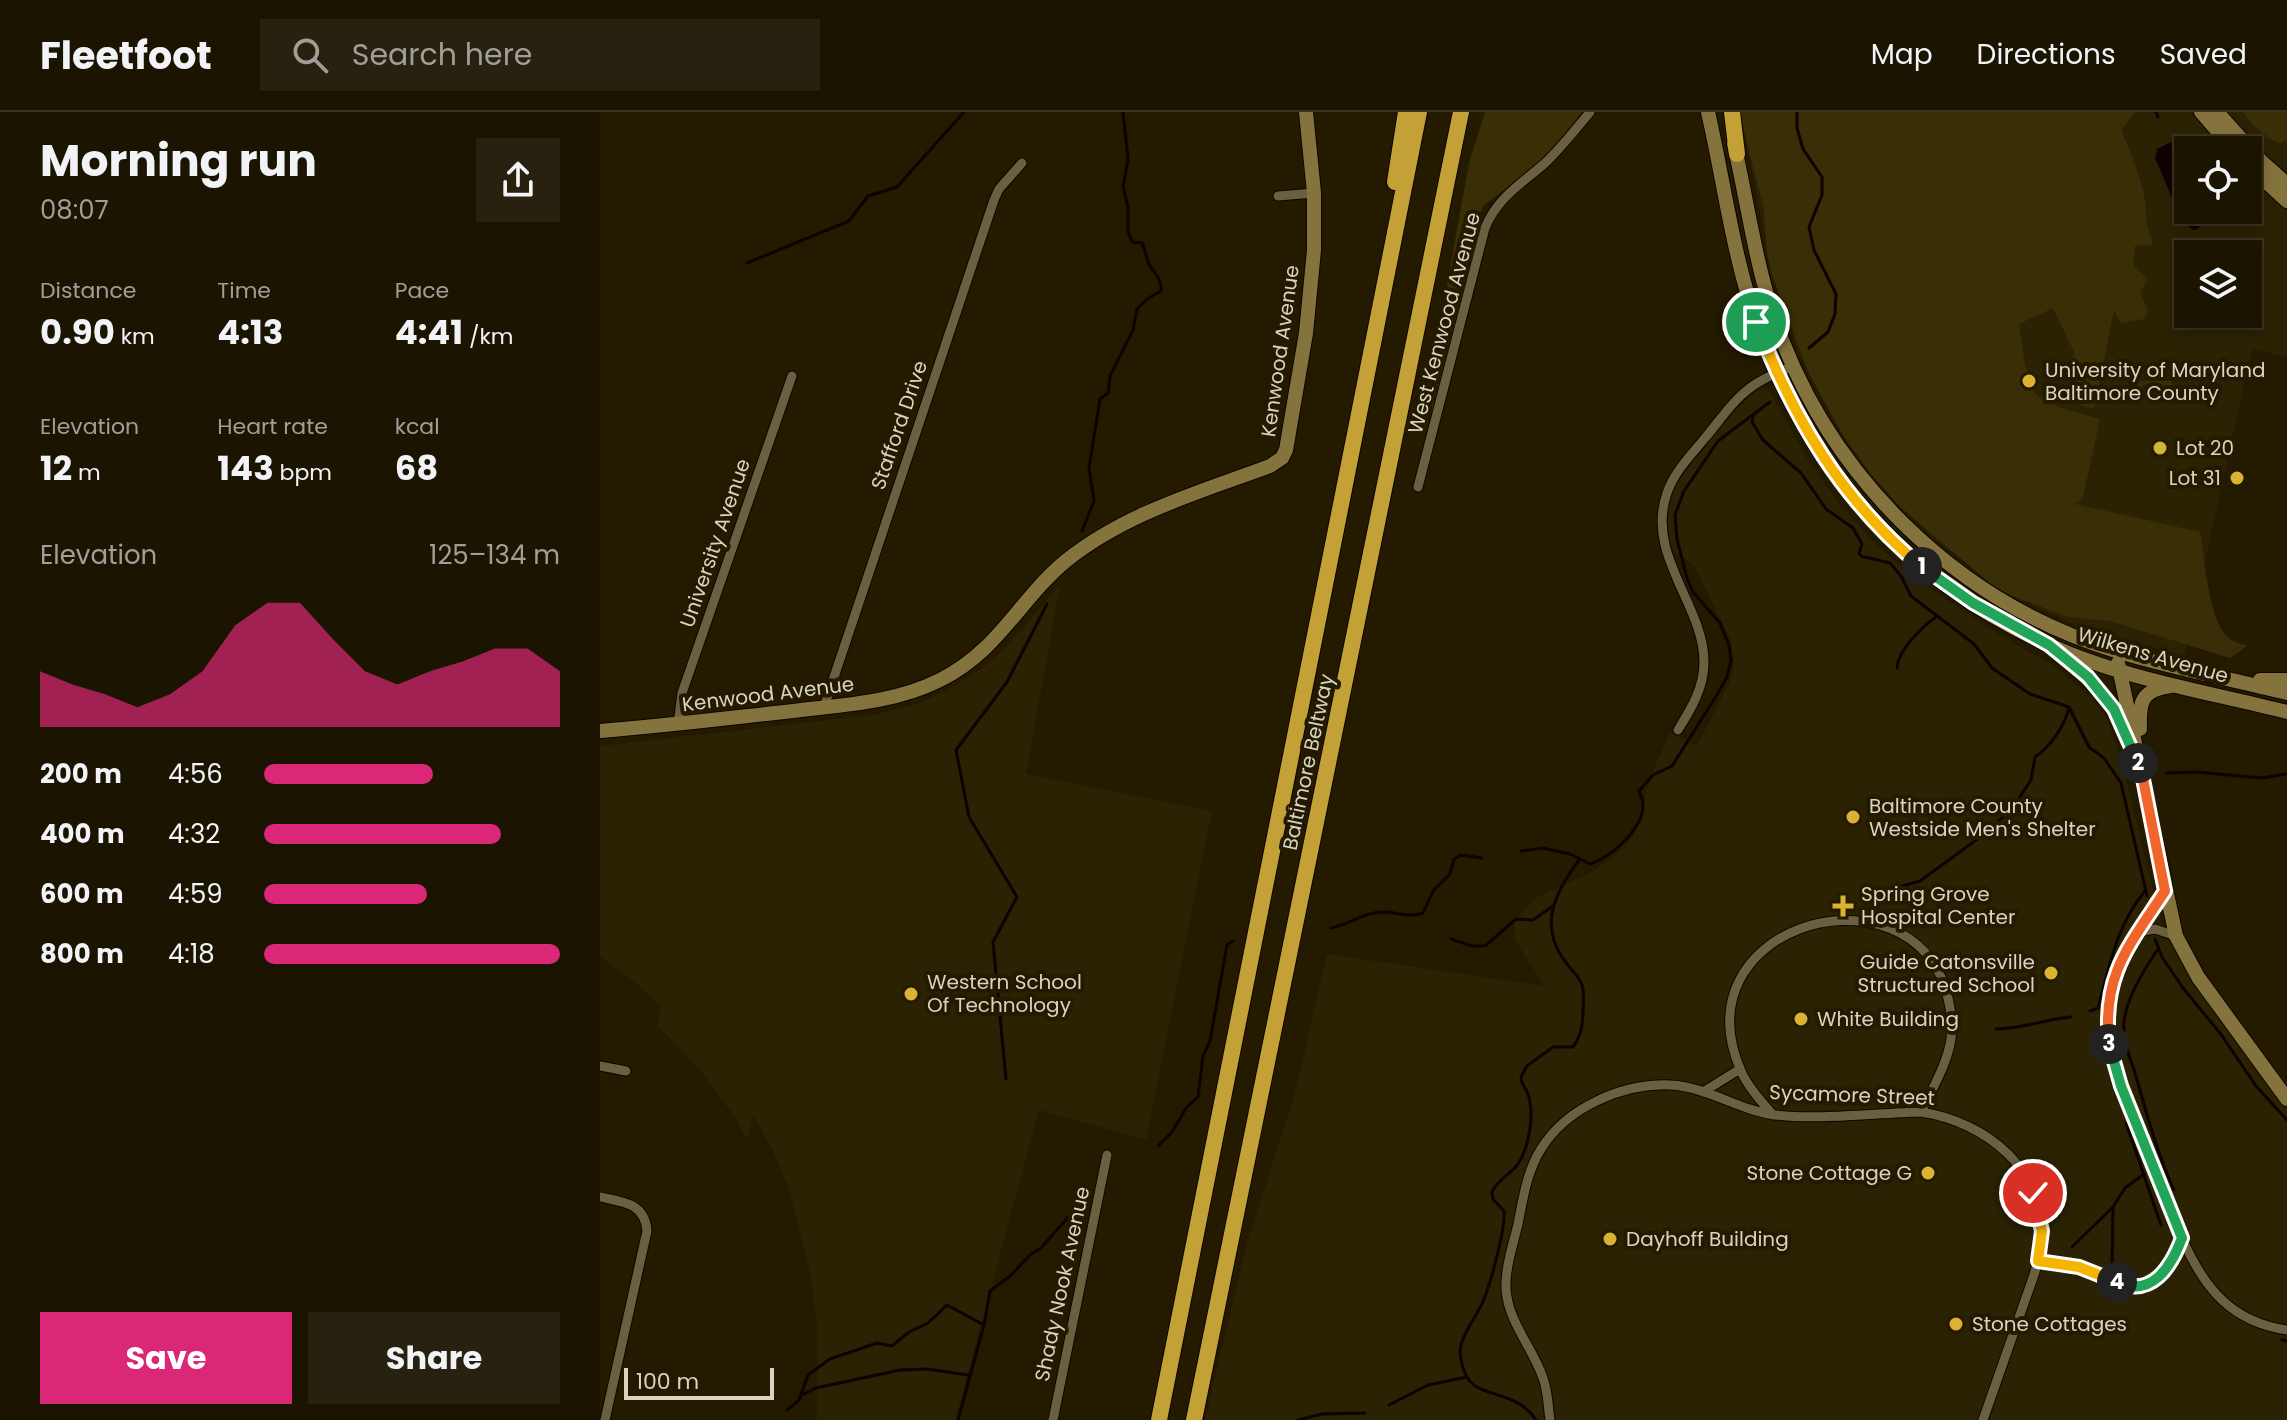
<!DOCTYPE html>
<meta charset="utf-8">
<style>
:root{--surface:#1b1400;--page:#28210f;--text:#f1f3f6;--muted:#a09e99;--line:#393322;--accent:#db2777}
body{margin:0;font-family:Poppins,sans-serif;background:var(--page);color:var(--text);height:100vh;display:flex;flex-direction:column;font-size:30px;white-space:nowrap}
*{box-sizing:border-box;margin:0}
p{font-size:26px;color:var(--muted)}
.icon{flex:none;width:44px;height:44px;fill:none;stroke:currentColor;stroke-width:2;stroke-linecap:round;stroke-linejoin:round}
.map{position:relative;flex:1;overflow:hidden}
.panel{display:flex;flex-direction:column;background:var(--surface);width:600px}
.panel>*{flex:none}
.controls{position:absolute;left:1574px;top:24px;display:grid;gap:16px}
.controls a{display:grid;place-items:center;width:88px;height:88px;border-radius:0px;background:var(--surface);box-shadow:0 4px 12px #0003,0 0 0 2px var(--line);font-size:40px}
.scale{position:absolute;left:24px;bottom:20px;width:150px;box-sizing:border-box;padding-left:8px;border:4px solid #d9d3c2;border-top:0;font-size:22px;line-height:28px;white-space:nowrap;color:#d9d3c2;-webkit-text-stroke:6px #241a00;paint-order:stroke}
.pin{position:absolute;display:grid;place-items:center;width:68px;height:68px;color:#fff;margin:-34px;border:4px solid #fff;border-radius:50%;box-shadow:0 2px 8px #0007}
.km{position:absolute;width:40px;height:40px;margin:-20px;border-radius:50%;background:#222;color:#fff;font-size:22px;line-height:40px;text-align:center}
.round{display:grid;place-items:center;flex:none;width:84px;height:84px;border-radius:0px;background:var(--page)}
.headline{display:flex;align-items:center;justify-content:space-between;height:136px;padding:0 40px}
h1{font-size:44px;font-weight:700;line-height:60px}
.metrics{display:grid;grid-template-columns:repeat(3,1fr);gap:12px;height:136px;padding:8px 40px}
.metrics div{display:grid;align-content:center}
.metrics b{font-size:34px;font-weight:700}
.metrics small{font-size:22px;font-weight:400}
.metrics p{font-size:22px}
.chart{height:224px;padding:16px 40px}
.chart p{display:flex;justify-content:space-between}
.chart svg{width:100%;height:144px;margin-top:8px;fill:var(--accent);opacity:.7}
.action{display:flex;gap:16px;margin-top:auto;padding:16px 40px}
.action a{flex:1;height:92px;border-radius:0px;background:var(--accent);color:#fff;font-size:32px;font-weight:700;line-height:92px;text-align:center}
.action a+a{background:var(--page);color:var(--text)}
ul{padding:0 40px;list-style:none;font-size:26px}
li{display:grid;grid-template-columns:128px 96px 1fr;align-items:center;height:60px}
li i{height:20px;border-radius:10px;background:var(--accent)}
header{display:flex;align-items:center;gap:48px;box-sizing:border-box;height:112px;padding:0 40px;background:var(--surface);border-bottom:2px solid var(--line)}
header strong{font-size:38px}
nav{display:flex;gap:44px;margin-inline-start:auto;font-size:28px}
.search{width:560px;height:72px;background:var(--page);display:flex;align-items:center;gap:20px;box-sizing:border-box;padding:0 28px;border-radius:0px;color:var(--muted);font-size:30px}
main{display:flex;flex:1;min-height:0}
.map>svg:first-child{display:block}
.built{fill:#2b2204;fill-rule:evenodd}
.green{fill:#3a2e06}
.water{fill:#0e0300}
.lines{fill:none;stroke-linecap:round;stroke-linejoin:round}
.stream{stroke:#0e0300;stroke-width:3}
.street-casing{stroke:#0d0500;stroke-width:11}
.secondary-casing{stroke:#0d0500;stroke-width:16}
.highway-casing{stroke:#0d0500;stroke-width:18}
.street{stroke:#6a5f40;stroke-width:9}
.secondary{stroke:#85733d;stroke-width:14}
.highway{stroke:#c3a136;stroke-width:16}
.split-1-casing{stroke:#fff;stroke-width:16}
.split-2-casing{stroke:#fff;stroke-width:16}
.split-3-casing{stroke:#fff;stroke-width:16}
.split-4-casing{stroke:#fff;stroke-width:16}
.split-5-casing{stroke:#fff;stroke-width:16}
.split-1{stroke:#f5b400;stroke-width:10}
.split-2{stroke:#22a559;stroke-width:10}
.split-3{stroke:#f0652b;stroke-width:10}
.split-4{stroke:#22a559;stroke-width:10}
.split-5{stroke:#f5b400;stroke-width:10}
.poi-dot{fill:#dab333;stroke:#241a00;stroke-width:3}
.labels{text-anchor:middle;stroke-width:8;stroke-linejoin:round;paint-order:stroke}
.street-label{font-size:20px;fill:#d9d3c2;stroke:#241a00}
.poi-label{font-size:20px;fill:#d9d3c2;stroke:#241a00;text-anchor:start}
</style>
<header>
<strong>Fleetfoot</strong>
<div class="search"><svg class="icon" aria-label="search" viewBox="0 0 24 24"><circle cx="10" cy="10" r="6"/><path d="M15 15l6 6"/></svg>Search here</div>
<nav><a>Map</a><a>Directions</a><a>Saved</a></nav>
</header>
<main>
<section class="panel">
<div class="headline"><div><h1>Morning run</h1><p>08:07</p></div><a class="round"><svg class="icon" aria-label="share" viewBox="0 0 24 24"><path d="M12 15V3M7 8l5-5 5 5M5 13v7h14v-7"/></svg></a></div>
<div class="metrics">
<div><p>Distance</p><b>0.90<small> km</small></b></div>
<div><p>Time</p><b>4:13</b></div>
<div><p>Pace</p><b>4:41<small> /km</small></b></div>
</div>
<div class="metrics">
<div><p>Elevation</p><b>12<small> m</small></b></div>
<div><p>Heart rate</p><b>143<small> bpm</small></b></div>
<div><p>kcal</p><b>68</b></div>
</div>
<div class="chart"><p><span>Elevation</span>125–134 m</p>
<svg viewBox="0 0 160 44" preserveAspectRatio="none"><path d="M0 44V27L10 31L20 34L30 38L40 34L50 27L60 13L70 6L80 6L90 17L100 27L110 31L120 27L130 24L140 20L150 20L160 27V44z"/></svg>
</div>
<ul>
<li><b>200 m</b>4:56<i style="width:57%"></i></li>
<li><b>400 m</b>4:32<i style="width:80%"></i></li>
<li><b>600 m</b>4:59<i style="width:55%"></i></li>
<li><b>800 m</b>4:18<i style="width:100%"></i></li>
</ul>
<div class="action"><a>Save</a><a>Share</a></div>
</section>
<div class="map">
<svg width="1687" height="1308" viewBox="0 0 1687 1308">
<rect width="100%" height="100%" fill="#241a00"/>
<path class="built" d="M1167,0H1687V245L1652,237L1584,544L1486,518L1423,489L1389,469L1330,423L1273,365L1234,309L1203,250L1183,201L1165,124L1141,4ZM1588,38H1648V98H1588ZM1588,142H1648V202H1588Z
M1164,276L1170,280L1206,345L1236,388L1272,428L1314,466L1395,520L1457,556L1493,587L1506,605L1520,643L1559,802L1568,828L1589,862L1687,996V1308H605L645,1139L696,977L727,842L945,874L914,827L915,807L937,785L992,760L1017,742L1033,725L1051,663L1070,621L1097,634L1132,565L1134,551L1130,526L1094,453L1068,435L1066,414L1069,391L1075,374L1087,358L1129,305L1155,280Z
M460,473L426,662L612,699L546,1028L439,998L355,1308H217V1216L211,1164L189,1077L172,1037L153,1003L147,1027L134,1004L100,958L57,913L61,895L34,869L0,845V634L273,603L312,594L348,578L385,554L404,537Z"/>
<path class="green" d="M885,0H982L953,39L882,95L833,301L824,300L869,51Z
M1139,0H1536L1521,18C1530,38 1538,58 1543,79C1548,97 1543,108 1553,129L1551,133L1535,134L1533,153L1548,167L1540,181L1548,198L1544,207L1521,211L1514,199L1494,297L1466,288L1474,240L1453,196L1419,212C1422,229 1425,267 1435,281C1445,294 1483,302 1500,307L1483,386L1475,392L1600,420C1605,446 1608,509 1629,526C1634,530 1642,532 1647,534L1630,546L1510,509L1468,505L1410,483L1392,473L1299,394L1270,361L1244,325L1209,262L1172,163L1167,143L1164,97Z
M1643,0H1687V28L1680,31L1670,27L1654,14Z
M1531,269H1571L1572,271L1571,277L1543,271L1541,279L1526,275Z"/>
<path class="water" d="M1571,30L1588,59V98H1610L1598,117L1593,118L1582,109L1555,46L1557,37Z"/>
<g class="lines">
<path class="stream" d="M1197,0V16L1203,37L1222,65V83L1209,115L1214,138L1236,182L1235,202L1228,220L1209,236
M1556,0L1558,5
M147,151L249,109L268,84L297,75L364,0
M1154,302L1152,310L1163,328L1201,361L1226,397L1253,416L1262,432L1259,441L1261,444L1290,451L1301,464L1311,484L1374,532L1392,556L1430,582L1469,595L1489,635L1504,646L1521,671L1547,784
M482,419L494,389L489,356L500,287L508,281L510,264L533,218L537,197L547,187L561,179C562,166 555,163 549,152C546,146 546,139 542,131L532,130L528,119V95L523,75L528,47L523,0
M1297,556C1298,538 1322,515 1336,505
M1566,661L1597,660L1661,666L1687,662
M921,739L943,736L970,742L990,752C1011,745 1045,716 1043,691C1043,687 1040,683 1039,679L1053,663L1072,654L1115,586L1127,565L1131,548L1129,533L1120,511L1093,480L1087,466L1077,427L1075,403L1084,379L1118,329L1170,290
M1296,776L1320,769L1383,723L1412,697L1431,668L1435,645C1450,635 1465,614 1469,595
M731,816C749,813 763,800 783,800C796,800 809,806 823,801L833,779L850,762L854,747L861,743L882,746
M851,827L872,834H885L916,807L933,808L953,794
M1555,827L1562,845L1583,876L1620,921L1656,974L1687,1008
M1558,837C1545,856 1526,886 1524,910C1522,932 1533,951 1538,971C1548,1007 1558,1043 1574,1078
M1490,899L1498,896C1509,855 1517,812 1545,779
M1396,917C1422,917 1445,907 1471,905
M406,967L393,830L417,785L369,705L356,638L407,570L447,492
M1526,1011L1561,1113
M558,1034L572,1020L586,996L598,985L603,944L610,929L627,833L633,829
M1472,1135L1513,1095L1525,1076L1544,1062
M1512,1158L1513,1095
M1682,1228L1687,1229
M200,1284L216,1276L300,1258L327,1257L368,1263
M789,1293L828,1273L867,1265
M187,1298L199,1288L208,1263L230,1247L277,1231L292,1234L309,1220L328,1211L347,1193L384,1213
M358,1308L384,1213L390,1179L410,1164L431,1142L441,1136L478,1094
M698,1308L722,1302L765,1301
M936,1308C917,1279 881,1285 869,1268C863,1260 858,1242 861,1233C865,1219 874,1207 881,1194C889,1178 906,1116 904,1099L893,1087L892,1080C898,1067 910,1063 918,1052C929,1035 935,1002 928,982C925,974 921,973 921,965L927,954L953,935H973C981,925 983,912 983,900C985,862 981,873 962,845C939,810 957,778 979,748"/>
<defs>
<path id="street" d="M678,84L714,81
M818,375L885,116C897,86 921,72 944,52C961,36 975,18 990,0
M224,595L394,88L399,77L422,51
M78,612L82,581L192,264
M1078,618C1091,597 1104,576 1104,550C1104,493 1045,443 1067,381C1074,360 1091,343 1105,326C1118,311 1130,292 1145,280C1158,268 1177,261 1193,254
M1538,820L1555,817L1576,824
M0,954L26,959
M1103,980L1140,957
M1173,1003C1161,989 1148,975 1141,959C1079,817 1292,753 1342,867C1349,885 1353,907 1351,927C1347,953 1332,977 1321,1000
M0,1085C23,1090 45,1091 47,1119L5,1308
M1582,1126C1604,1176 1631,1210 1687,1218
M1438,1149C1459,1152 1480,1154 1499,1162C1510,1166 1521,1175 1534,1175C1561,1177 1574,1147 1582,1126L1521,974C1506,930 1501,883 1523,841C1535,819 1552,799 1565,779
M453,1308L507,1043
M950,1308C948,1294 948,1279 943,1266C933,1236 908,1210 906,1177C905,1156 913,1133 918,1112C923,1087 927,1059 941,1037C967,995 1023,971 1071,973C1108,975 1140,999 1176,1003C1220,1008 1275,1001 1321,1000C1387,1010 1448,1059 1441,1132C1439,1154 1429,1176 1422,1197C1409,1234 1396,1271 1383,1308"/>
<path id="secondary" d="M1108,0C1124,70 1133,144 1157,212C1206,354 1310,472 1449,533C1524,567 1608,580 1687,600
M1601,0L1634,38
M1617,0L1661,49L1687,72
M1134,32C1147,88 1155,148 1173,203C1226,362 1355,490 1516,539C1572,556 1630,567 1687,581
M1648,53L1687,89
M1458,541C1489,566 1513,589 1528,626
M1518,551L1576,824L1598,865L1687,987
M1660,568H1687
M1540,617C1539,590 1541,578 1571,574
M0,619C64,614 129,606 193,599C243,593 294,591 340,568C399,539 420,486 467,448C526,401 600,380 670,354L682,346L686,338L706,221L714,138V81L706,0"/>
<path id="highway" d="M1132,0L1137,42
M795,70L806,0
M559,1308L819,0
M594,1308L861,0"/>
</defs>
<use href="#street" class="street-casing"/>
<use href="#secondary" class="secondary-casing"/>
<use href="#highway" class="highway-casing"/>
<use href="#street" class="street"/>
<use href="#secondary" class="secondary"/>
<use href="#highway" class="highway"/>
</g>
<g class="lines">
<defs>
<path id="split-1" d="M1156,210C1194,307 1241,388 1322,455"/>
<path id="split-2" d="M1322,455L1373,491L1449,533L1488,565L1514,597L1538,651"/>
<path id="split-3" d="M1509,932C1502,862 1529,834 1565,779L1542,662L1538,651"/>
<path id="split-4" d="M1509,932L1521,974L1582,1126C1571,1155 1552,1186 1517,1170"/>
<path id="split-5" d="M1433,1081L1442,1119L1438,1149L1479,1155L1517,1170"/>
</defs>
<use href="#split-1" class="split-1-casing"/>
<use href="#split-2" class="split-2-casing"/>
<use href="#split-3" class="split-3-casing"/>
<use href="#split-4" class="split-4-casing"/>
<use href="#split-5" class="split-5-casing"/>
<use href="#split-1" class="split-1"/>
<use href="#split-2" class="split-2"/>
<use href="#split-3" class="split-3"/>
<use href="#split-4" class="split-4"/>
<use href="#split-5" class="split-5"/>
</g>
<g class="poi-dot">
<circle cx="1429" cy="269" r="8"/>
<circle cx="1560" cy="336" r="8"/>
<circle cx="1637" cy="366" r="8"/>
<circle cx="1253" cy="705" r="8"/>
<path d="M1239 782h8v8h8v8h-8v8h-8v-8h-8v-8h8z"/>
<circle cx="1451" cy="861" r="8"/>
<circle cx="311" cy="882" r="8"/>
<circle cx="1201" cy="907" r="8"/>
<circle cx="1328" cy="1061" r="8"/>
<circle cx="1010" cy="1127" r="8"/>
<circle cx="1356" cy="1212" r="8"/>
</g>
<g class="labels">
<g class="street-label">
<text transform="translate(844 211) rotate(-75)" y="7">West Kenwood Avenue</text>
<text transform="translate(680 239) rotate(-82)" y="7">Kenwood Avenue</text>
<text transform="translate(299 313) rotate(-71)" y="7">Stafford Drive</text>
<text transform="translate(115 431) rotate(-71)" y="7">University Avenue</text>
<text transform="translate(1553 543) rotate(16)" y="7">Wilkens Avenue</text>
<text transform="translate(168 582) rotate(-7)" y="7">Kenwood Avenue</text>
<text transform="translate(708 650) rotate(-78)" y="7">Baltimore Beltway</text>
<text transform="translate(1252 983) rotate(2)" y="7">Sycamore Street</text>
<text transform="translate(462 1172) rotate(-78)" y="7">Shady Nook Avenue</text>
</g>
<g class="poi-label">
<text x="1445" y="265">University of Maryland<tspan x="1445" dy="23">Baltimore County</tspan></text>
<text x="1576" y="343">Lot 20</text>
<text x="1621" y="373" text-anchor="end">Lot 31</text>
<text x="1269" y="701">Baltimore County<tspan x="1269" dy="23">Westside Men's Shelter</tspan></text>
<text x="1261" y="789">Spring Grove<tspan x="1261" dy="23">Hospital Center</tspan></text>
<text x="1435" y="857" text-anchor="end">Guide Catonsville<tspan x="1435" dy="23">Structured School</tspan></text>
<text x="327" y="877">Western School<tspan x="327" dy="23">Of Technology</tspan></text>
<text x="1217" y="914">White Building</text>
<text x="1312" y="1068" text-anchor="end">Stone Cottage G</text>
<text x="1026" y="1134">Dayhoff Building</text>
<text x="1372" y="1219">Stone Cottages</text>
</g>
</g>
</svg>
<div class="controls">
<a><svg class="icon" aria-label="locate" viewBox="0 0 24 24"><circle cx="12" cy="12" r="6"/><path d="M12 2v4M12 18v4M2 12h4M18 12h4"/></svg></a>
<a><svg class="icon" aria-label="layers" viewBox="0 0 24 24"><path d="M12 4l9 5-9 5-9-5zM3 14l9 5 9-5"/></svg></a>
</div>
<div class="scale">100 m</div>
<div class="pin" style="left:1156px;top:210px;background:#1e9e55"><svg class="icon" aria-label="arrive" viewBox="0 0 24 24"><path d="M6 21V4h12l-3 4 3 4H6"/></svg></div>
<div class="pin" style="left:1433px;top:1081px;background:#d93025"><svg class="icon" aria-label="check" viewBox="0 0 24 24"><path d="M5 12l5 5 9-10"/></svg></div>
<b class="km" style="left:1322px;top:455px">1</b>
<b class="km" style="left:1538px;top:651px">2</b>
<b class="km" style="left:1509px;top:932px">3</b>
<b class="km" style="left:1517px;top:1170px">4</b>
</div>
</main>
